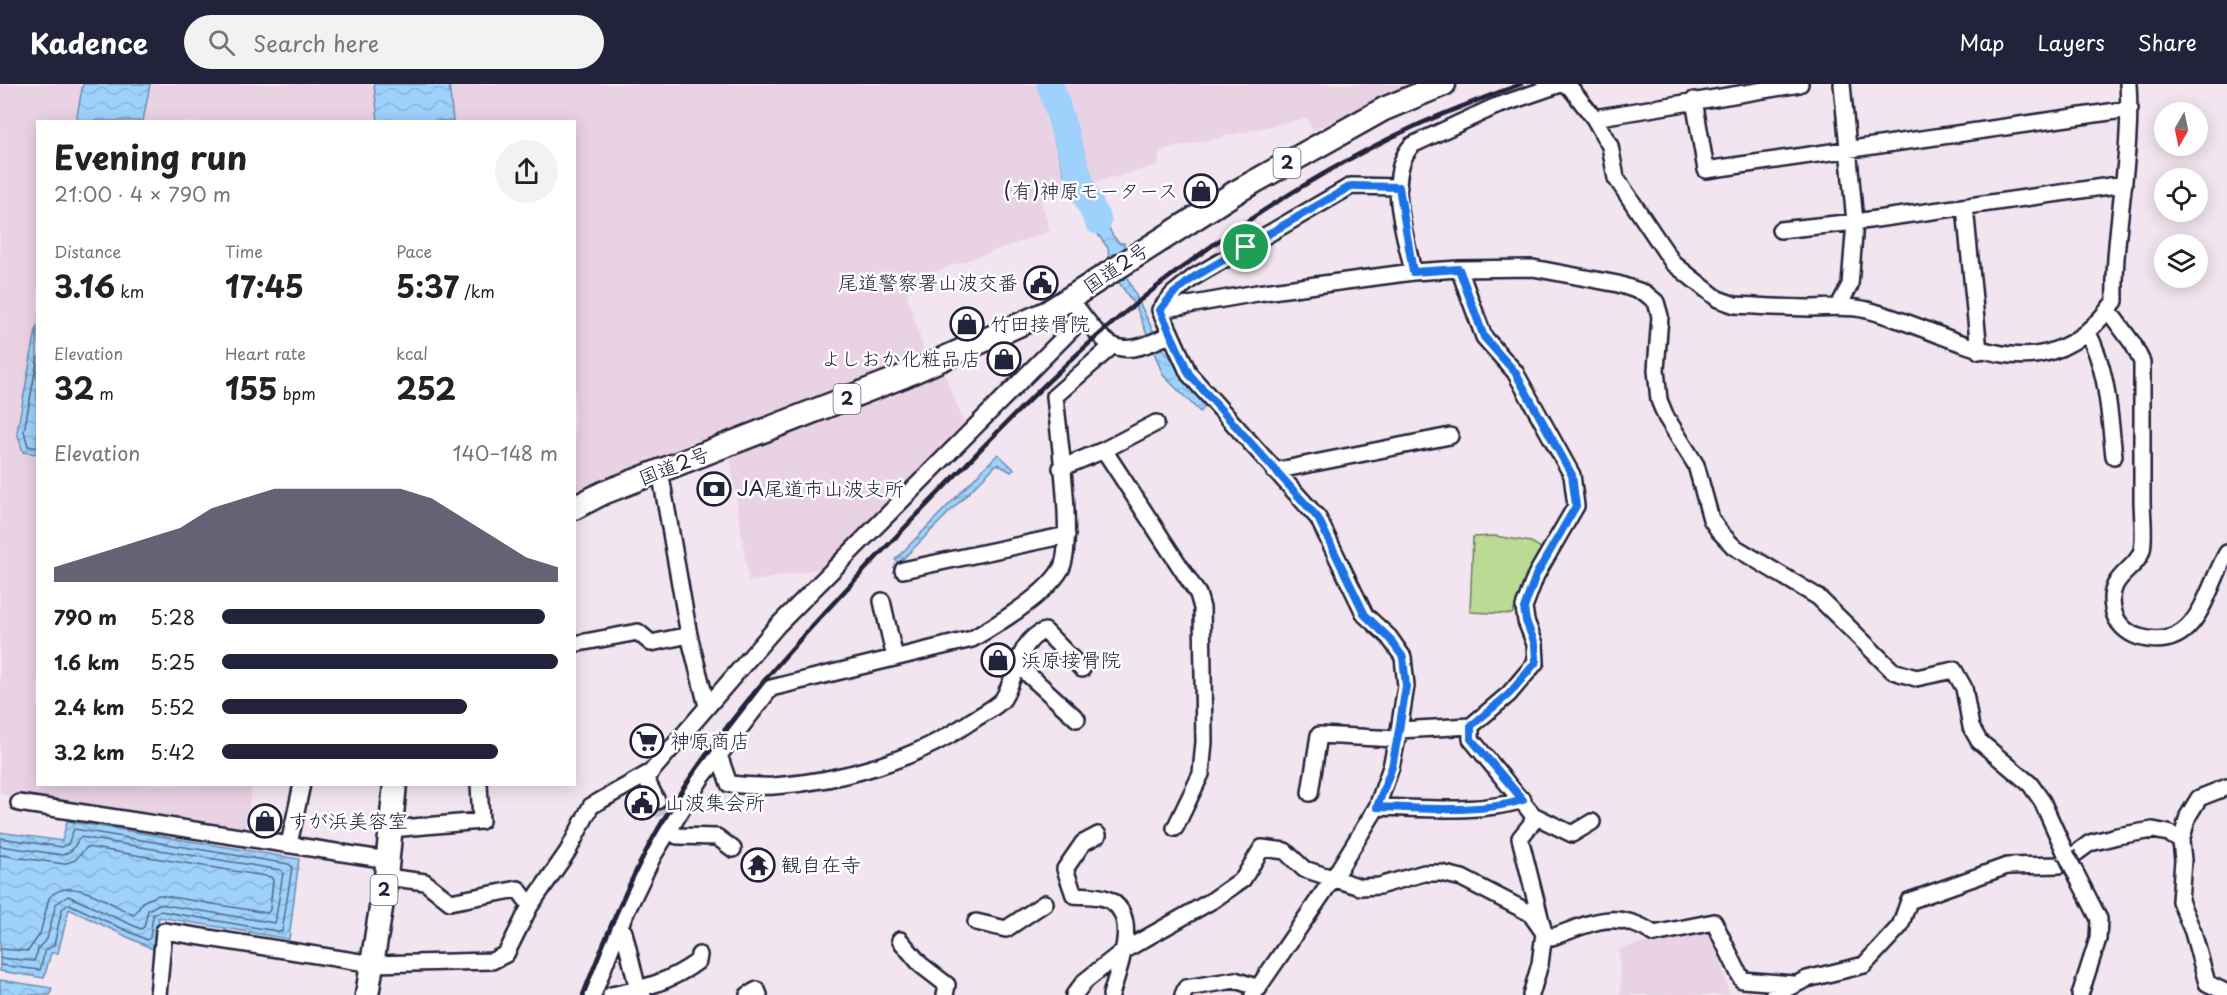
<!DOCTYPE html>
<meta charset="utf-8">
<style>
:root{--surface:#fff;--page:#f2f2f2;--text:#222;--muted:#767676;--accent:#22223b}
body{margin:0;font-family:"Playpen Sans","Klee One",sans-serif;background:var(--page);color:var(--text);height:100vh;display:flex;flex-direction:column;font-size:22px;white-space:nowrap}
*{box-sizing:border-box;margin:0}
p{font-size:20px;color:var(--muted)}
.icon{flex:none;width:33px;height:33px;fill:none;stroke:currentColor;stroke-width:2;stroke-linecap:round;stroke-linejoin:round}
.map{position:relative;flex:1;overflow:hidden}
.panel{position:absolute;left:36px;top:36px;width:540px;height:666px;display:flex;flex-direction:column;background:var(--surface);border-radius:0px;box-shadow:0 3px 15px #0003}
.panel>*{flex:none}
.needle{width:39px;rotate:189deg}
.controls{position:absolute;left:2154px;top:18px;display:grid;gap:12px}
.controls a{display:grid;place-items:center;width:54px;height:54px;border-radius:50%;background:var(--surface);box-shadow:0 3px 15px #0003;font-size:30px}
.pin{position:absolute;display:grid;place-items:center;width:51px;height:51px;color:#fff;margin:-26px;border:3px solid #fff;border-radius:50%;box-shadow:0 2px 6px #0007}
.round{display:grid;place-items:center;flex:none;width:63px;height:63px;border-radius:32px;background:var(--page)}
.headline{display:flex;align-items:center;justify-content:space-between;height:102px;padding:0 18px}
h1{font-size:33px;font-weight:700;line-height:45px}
.metrics{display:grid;grid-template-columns:repeat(3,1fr);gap:9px;height:102px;padding:6px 18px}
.metrics div{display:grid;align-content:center}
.metrics b{font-size:30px;font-weight:700}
.metrics small{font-size:16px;font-weight:400}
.metrics p{font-size:16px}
.chart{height:168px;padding:12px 18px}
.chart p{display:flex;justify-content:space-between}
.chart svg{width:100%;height:108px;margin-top:6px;fill:var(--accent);opacity:.7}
ul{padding:0 18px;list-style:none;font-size:20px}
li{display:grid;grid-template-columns:96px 72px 1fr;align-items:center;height:45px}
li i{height:15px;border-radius:8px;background:var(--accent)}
header{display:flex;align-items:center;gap:36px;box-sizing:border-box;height:84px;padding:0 30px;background:var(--accent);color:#fff}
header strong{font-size:28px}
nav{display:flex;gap:33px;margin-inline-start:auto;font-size:21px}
.search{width:420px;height:54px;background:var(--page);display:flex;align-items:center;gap:15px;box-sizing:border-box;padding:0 21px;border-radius:33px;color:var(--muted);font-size:22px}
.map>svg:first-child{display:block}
.built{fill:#e9d2e4}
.park{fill:#bbdb94;stroke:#6e7e68;stroke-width:1.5}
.water{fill:url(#water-waves);stroke:#6c8caf;stroke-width:1.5}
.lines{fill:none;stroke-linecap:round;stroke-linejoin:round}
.shore{stroke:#546888;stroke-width:1.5}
.river{stroke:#9ed2fc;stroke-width:27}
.minor-tunnel{stroke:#c8becb;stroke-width:15;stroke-dasharray:15 8;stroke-linecap:butt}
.minor-casing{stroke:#22223b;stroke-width:20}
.highway-casing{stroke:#22223b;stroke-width:27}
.minor{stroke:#fff;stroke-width:15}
.highway{stroke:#fff;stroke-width:22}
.rail{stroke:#22223b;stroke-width:4.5}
.minor-bridge-casing{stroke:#22223b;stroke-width:20;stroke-linecap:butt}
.minor-bridge{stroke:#fff;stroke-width:15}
.route-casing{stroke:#fff;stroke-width:12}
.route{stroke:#1a73e8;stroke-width:8}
.labels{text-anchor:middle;stroke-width:5;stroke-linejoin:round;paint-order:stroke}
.shield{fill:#fff;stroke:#646476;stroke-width:1.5}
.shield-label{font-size:18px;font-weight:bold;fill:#22223b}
.poi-label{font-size:20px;fill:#22223b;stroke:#fff;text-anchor:start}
.street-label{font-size:20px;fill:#22223b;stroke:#fff}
</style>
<header>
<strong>Kadence</strong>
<div class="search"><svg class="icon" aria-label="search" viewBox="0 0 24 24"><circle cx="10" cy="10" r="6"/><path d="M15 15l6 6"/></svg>Search here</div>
<nav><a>Map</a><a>Layers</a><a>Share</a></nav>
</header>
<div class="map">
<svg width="2227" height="911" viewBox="0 0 2227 911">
<defs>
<pattern id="water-waves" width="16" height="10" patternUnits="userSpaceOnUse" patternTransform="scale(1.5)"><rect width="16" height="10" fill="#9ed2fc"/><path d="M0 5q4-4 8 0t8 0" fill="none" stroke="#88b4d9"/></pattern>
</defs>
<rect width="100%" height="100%" fill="#f2e5ef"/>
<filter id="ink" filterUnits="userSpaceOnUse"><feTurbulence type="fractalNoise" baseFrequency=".0167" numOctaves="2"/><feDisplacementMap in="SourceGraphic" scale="12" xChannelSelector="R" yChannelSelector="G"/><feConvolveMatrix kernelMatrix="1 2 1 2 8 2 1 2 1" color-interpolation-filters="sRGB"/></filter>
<g filter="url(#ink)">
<path class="built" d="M0,0H1411L1312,47L1307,34L1159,67L1158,81L1064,107L1041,118L1050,147L917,194L907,211L925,270L575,412L574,38H38V700L252,701L245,748L0,710Z
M943,287L964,338L824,484L749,498L730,373Z
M1712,842L1729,911H1615L1621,909L1619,865Z"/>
<path class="park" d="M1495,452L1531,458L1545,466L1512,530L1470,528L1473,453Z"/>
<path class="water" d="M83,0H150L143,37H76Z
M374,0H449L453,37H378Z
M1038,0H1058L1082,83L1064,90Z
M1088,103L1113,152L1120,159H1124L1126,191L1160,261L1208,319L1200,328L1163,291L1137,225L1118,197L1109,176L1108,164L1086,134L1073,108Z
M37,241V370L23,368L17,348Z
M998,370L1014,385L1011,388L997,380L899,479L895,476Z
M67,737L299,775L289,855L159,833L155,866L69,825L58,869H51L44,894L0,887V748L62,757Z
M0,896L52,904L50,911H0Z"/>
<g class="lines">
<path class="shore" d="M1044,0L1067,79L1071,81L1074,77L1053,0
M38,273L24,347L28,362L38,364
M0,754L62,763L68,760L74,745L289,780L292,783L282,848L160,827L153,831L150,854L147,856L69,820L62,825L54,861L45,867L40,886L0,881
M0,762L63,771L72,766L80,753L281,786L283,789L275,839L159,820L148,826L144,843L141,845L68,812L56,820L47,855L39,863L34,877L0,874
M0,771L64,780L75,776L87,763L271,793L273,796L270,826L267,829L159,811L144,817L134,831C111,821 70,789 49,814L40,850L28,867L0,865"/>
<path class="river" d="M1050,0L1083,106L1098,137"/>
<path class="minor-tunnel" d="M657,717L670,745"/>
<defs>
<path id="minor" d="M1694,16L1706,86L2130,25
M1594,34L1800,0
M1965,123L1979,267
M1780,146L1855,138L2124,100
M1413,188C1406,152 1384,92 1412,61L1494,23L1561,0L1569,2L1594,34L1610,62L1616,94L1673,179L1718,215L1735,221C1759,222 1783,224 1808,224C1827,224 1848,221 1867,226C1959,249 2039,321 2115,217C2113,144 2133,73 2128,0
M1838,223L1850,201L1855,138L1842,0
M1078,225C1111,270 1121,274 1171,250
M1160,226L1257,209L1413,188L1459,185L1533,184L1618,200L1645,209L1656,218L1660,232L1656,286L1659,316L1666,333L1696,381L1711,435L1719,447L1733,462L1818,513L1893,587L1916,594L1954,586L1964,604L1971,643L1979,657L2030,700L2042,717L2066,770
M1160,226L1189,290L1318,434L1365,531L1389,553L1403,573L1406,602L1399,646L1391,683L1377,723L1334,793L1253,911
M1160,226L1173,210L1194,193L1351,102L1399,103
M2108,226L2133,260L2142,278C2142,324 2142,370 2142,415C2142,431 2145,451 2142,466C2137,487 2106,491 2113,524C2115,538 2126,549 2139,553C2198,570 2205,507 2227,469
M2087,247C2108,286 2109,329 2114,372
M1104,366L1156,339
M1061,384L1104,366L1198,510L1202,524L1204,658L1201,690L1175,744
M660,387L689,551L707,622
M1274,387L1450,352
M903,486L1067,451
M882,517L895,574
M574,560L638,548L651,559L689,551
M1018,581L1077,635
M1471,642V655L1533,731L1532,739L1520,754L1544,849L1540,880L1531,911
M1399,646L1471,642L1509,610L1536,578L1535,560L1526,537L1524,523L1536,491L1576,422L1572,391L1515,288L1484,253L1459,185
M719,671L729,700C743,701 760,703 774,702C843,697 916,676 973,636C982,630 997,623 1003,615C1017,593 1018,555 1045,547L1082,585
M645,693L657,717
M1310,709L1319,651L1397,655
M19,719L388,776
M1377,723C1424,724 1477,730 1523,716
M1533,731L1572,750L1592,738
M391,745L481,737L479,700
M670,745L677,752L717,753L733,765
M1098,751L1083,759L1065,785L1074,811C1084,812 1098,811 1107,815C1142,830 1118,885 1111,911
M2181,757L2188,732L2199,714L2227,703
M289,760L302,700
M2075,788L2099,835L2098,855L2080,911
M386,793L425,798L450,818L518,805L530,821
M976,838L1006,845L1045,819
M619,843L624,848L638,906L643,911
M900,856L921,881L947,901L945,911
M158,911L164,847L373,880L492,877L506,870L530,822L568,767L591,722L651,688L777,542L1084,233
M593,911L619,843L653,772L700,696L771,604L972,555C998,540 1046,511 1061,485C1075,461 1058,345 1055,312L1112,262
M611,911C643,905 672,897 698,877L699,871
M748,911L757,906L759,911
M1074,911L1085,897L1123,867L1213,816L1243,795L1262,764L1285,767L1304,785L1360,803L1379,802L1424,789H1441L1462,794L1530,829L1544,849L1552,853C1592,839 1615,824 1654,850L1714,838L1742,896L1793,900
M1183,911L1186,904L1235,896L1259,904
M1773,911L1807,895L1864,881L1900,842L1909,817L2007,782L2060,781L2090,759L2117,752L2153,746L2168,749L2181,757L2183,776L2180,817L2193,848L2207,899L2227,909"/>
<path id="highway" d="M574,424L603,409L904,292L1048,228L1236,108L1384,25L1444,0
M367,911L386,793L395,700"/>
</defs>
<use href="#minor" class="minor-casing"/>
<use href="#highway" class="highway-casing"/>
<use href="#minor" class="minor"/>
<use href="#highway" class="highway"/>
<path class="rail" d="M583,911C605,855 628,798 658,745C725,629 822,530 914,434C975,372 1035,306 1101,249C1189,172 1302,95 1409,45C1445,28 1484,14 1521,0"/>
<defs>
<path id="minor-bridge" d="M2066,770L2075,788"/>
</defs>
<use href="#minor-bridge" class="minor-bridge-casing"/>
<use href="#minor-bridge" class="minor-bridge"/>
</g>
</g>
<g class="lines" filter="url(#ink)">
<defs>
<path id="route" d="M1351,102L1399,103L1413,188L1459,185L1484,253L1515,288L1572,391L1576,422L1536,491L1524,524L1526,537L1535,560L1536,578L1509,610L1471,642V655L1523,716C1478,730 1424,724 1377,723L1392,683L1399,646L1406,602L1403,573L1389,554L1365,531L1318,434L1189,290L1160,226L1173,210L1194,193Z"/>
</defs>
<use href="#route" class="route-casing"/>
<use href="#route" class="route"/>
</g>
<defs>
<symbol id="shop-ring" viewBox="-11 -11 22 22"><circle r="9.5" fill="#fff" stroke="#22223b" stroke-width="1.5"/><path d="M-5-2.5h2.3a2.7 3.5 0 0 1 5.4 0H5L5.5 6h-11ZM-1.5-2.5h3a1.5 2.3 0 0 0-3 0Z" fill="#22223b"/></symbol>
<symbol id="civic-ring" viewBox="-11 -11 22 22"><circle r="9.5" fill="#fff" stroke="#22223b" stroke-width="1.5"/><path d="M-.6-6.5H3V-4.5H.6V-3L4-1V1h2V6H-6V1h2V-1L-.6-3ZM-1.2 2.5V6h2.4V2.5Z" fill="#22223b"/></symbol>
<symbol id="bank-ring" viewBox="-11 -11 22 22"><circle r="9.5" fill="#fff" stroke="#22223b" stroke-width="1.5"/><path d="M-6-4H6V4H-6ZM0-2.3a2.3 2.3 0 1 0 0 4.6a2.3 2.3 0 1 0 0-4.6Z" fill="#22223b"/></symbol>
<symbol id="supermarket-ring" viewBox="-11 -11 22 22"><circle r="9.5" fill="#fff" stroke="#22223b" stroke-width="1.5"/><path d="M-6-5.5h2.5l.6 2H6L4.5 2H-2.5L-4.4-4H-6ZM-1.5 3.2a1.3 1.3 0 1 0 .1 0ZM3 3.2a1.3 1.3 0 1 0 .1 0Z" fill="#22223b"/></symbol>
<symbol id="temple-ring" viewBox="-11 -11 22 22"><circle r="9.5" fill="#fff" stroke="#22223b" stroke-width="1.5"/><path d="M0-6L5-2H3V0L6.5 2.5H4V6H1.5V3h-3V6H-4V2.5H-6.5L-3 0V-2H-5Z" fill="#22223b"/></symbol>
</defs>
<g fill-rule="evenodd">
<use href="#shop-ring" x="1182" y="88" width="38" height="38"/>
<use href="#civic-ring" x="1022" y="180" width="38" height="38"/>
<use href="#shop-ring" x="948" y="221" width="38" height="38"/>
<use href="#shop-ring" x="985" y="256" width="38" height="38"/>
<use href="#bank-ring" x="695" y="386" width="38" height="38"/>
<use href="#shop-ring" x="979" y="557" width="38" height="38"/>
<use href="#supermarket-ring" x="628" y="638" width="38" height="38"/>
<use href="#civic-ring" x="623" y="700" width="38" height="38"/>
<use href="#shop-ring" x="246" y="718" width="38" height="38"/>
<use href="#temple-ring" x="739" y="762" width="38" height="38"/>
</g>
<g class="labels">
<g class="shield">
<rect x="1273.5" y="64" width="27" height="30" rx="4.5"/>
<rect x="833.5" y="300" width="27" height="30" rx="4.5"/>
<rect x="370.5" y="791" width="27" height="30" rx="4.5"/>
</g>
<g class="shield-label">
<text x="1287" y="85">2</text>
<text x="847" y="321">2</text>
<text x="384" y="812">2</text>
</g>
<g class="poi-label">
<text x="1178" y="114" text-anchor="end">(有)神原モータース</text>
<text x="1018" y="206" text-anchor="end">尾道警察署山波交番</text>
<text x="990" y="247">竹田接骨院</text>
<text x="981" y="282" text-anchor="end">よしおか化粧品店</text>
<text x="737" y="412">JA尾道市山波支所</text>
<text x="1021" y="583">浜原接骨院</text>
<text x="670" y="664">神原商店</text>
<text x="665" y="726">山波集会所</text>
<text x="288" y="744">すが浜美容室</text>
<text x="781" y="788">観自在寺</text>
</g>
<g class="street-label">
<text transform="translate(1116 184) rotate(-34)" y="7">国道2号</text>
<text transform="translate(674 382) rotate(-21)" y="7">国道2号</text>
</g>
</g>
</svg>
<div class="controls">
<a><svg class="needle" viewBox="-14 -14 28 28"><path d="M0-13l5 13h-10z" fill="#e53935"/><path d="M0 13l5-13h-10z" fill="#767676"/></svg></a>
<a><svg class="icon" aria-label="locate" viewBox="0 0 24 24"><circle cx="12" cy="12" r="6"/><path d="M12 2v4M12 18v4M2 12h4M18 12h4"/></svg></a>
<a><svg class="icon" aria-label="layers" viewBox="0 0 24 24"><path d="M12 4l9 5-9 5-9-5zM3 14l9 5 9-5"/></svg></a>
</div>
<div class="pin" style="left:1246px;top:163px;background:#1e9e55"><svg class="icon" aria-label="arrive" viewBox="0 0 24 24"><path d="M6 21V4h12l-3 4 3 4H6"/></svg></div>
<section class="panel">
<div class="headline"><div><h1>Evening run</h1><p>21:00 · 4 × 790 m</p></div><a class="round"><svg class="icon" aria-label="share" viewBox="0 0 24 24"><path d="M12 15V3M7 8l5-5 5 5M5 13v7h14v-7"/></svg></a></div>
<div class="metrics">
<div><p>Distance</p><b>3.16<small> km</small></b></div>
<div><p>Time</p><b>17:45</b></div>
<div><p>Pace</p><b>5:37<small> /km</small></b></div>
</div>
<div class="metrics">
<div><p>Elevation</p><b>32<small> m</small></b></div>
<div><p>Heart rate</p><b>155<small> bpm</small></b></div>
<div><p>kcal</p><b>252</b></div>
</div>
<div class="chart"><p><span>Elevation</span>140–148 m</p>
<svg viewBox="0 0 160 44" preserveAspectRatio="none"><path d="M0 44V38L10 34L20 30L30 26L40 22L50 14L60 10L70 6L80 6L90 6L100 6L110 6L120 10L130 18L140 26L150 34L160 38V44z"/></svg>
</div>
<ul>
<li><b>790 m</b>5:28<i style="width:96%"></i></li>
<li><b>1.6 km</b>5:25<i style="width:100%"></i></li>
<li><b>2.4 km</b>5:52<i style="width:73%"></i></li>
<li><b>3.2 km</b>5:42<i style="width:82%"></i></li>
</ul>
</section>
</div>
